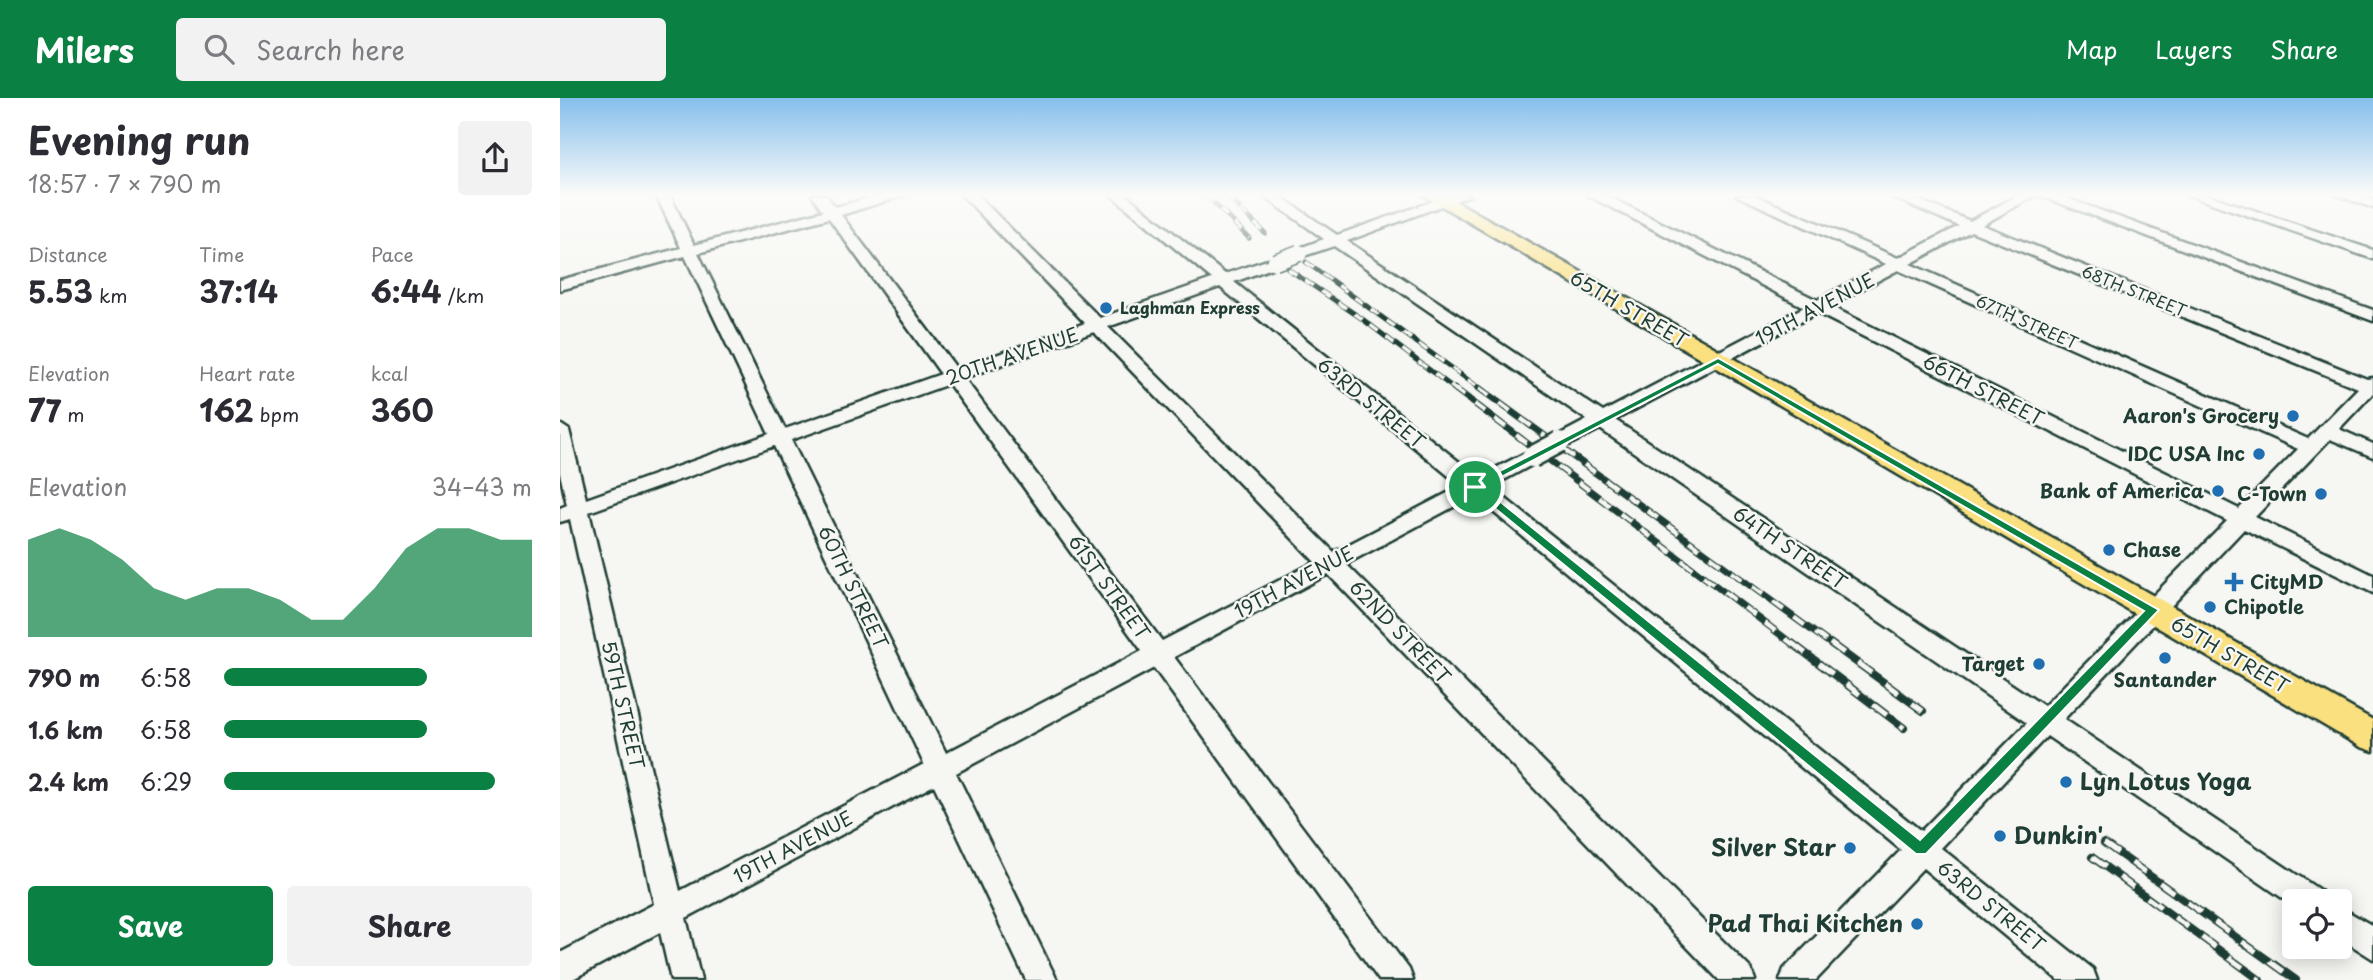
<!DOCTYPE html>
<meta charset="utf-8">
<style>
:root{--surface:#fff;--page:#f2f2f3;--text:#2b2b33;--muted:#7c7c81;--accent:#0b8043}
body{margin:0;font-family:"Playpen Sans",sans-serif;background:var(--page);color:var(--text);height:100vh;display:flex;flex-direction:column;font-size:26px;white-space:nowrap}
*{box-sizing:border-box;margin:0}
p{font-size:23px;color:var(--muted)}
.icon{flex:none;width:38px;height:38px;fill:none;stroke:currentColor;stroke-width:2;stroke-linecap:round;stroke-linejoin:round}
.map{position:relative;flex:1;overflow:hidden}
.side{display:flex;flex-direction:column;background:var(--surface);width:560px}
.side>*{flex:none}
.controls{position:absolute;left:1722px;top:791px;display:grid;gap:14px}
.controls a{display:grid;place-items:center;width:70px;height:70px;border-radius:7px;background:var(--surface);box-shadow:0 4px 18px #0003;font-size:35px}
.pin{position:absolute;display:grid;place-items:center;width:60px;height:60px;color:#fff;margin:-30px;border:4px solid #fff;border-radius:50%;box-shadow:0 2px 7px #0007}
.round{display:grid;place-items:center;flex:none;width:74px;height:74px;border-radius:7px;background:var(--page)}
.head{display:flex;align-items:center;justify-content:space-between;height:119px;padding:0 28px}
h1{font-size:38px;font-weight:700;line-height:52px}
.metrics{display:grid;grid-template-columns:repeat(3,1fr);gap:10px;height:119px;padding:7px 28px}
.metrics div{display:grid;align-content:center}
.metrics b{font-size:30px;font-weight:700}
.metrics small{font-size:19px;font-weight:400}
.metrics p{font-size:19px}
.chart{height:196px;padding:14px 28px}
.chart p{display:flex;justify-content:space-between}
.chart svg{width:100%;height:126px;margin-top:7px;fill:var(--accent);opacity:.7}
.button{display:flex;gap:14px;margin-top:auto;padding:14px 28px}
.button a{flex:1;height:80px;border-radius:7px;background:var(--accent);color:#fff;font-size:28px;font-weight:700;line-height:80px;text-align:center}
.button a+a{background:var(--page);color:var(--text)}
ul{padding:0 28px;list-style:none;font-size:23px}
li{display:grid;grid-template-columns:112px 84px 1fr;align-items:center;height:52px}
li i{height:18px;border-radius:9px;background:var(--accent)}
header{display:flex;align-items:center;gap:42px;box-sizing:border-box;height:98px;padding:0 35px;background:var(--accent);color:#fff}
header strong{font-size:33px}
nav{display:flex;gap:38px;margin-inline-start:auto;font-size:24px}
.search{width:490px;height:63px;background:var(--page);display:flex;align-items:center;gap:18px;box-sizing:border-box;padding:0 24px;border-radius:7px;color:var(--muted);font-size:26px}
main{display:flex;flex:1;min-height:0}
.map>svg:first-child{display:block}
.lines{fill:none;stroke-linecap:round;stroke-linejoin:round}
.minor-casing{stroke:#1f3d34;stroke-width:5}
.major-casing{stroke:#1f3d34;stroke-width:5}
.minor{fill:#f6f6f2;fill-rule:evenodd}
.major{fill:#fbe080;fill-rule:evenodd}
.rail-far2-casing{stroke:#1f3d34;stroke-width:5}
.rail-far1-casing{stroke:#1f3d34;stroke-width:7}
.rail-casing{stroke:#1f3d34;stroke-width:8}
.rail-far2{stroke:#f6f6f2;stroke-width:3.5;stroke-dasharray:10;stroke-linecap:butt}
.rail-far1{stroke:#f6f6f2;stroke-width:4.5;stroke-dasharray:13;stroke-linecap:butt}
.rail{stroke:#f6f6f2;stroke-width:5;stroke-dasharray:17;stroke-linecap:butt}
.minor-bridge-far1-casing{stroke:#1f3d34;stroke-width:19;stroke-linecap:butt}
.minor-bridge-casing{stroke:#1f3d34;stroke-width:25;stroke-linecap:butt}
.minor-bridge-far1{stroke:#f6f6f2;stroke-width:16}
.minor-bridge{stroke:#f6f6f2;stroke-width:20}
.route{fill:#0b8043;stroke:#fff;stroke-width:2;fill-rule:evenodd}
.poi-dot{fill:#1f6fb2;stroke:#f6f6f2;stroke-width:2.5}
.labels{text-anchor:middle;stroke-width:5;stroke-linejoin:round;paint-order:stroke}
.far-street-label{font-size:16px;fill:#1f3d34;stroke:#f6f6f2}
.far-poi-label{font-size:16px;font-weight:bold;fill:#1f3d34;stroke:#f6f6f2;text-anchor:start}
.street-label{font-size:19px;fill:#1f3d34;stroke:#f6f6f2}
.poi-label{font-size:19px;font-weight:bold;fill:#1f3d34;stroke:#f6f6f2;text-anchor:end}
.near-poi-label{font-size:23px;font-weight:bold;fill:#1f3d34;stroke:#f6f6f2;text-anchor:start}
</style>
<header>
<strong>Milers</strong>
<div class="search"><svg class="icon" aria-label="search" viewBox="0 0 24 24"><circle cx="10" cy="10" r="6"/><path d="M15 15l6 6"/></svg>Search here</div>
<nav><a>Map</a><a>Layers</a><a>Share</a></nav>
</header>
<main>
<section class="side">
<div class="head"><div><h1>Evening run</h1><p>18:57 · 7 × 790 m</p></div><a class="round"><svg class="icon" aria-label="share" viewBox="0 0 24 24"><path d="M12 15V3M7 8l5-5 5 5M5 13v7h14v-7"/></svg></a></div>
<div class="metrics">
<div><p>Distance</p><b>5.53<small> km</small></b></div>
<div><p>Time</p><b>37:14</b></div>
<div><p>Pace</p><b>6:44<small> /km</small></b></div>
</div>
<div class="metrics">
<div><p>Elevation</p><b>77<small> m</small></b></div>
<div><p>Heart rate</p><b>162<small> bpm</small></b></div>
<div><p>kcal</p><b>360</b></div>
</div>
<div class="chart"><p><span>Elevation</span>34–43 m</p>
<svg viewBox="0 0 160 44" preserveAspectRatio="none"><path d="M0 44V10L10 6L20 10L30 17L40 27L50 31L60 27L70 27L80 31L90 38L100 38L110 27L120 13L130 6L140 6L150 10L160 10V44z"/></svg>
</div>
<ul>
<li><b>790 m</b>6:58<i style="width:66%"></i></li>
<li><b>1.6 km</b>6:58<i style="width:66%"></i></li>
<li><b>2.4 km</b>6:29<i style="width:88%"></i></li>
</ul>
<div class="button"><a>Save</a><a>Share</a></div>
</section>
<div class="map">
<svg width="1813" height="882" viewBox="0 0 1813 882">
<rect width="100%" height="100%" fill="#f6f6f2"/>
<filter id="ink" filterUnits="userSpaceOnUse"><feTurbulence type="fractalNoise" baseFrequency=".0143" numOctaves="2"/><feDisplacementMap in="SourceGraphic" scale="14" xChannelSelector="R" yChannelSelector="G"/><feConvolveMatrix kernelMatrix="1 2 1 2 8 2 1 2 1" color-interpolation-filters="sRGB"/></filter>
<g filter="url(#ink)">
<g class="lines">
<defs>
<path id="minor" d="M96,97H110L134,147L263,113L252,97H266L275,109L322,97H345L281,117L397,271L525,225L402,97H417L540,220L652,181L551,97H566L665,176L710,161H720V167L674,184L918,379L965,355H979L982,359L979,363L931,389L1361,733L1467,625L1040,331L1007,348H993L991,344L993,340L1027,322L774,148L744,158H734V152L764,141L702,97H718L777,137L891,97H911L787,143L1043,314L1244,209L1027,97H1045L1257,202L1326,166L1176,97H1194L1338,160L1399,128L1327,97H1346L1410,123L1459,97H1476L1422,127L1807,281L1813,280V295L1779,331L1813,346V359L1770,341L1695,419L1813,477V495L1684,431L1504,621L1761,793L1765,803H1734V808L1487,638L1381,750L1533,871L1537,882H1498L1363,770L1256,882H1220L1224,871L1341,752L914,398L786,466L1191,871L1195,882H1159L768,476L614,559L849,871L853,882H819L594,570L396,675L497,882H466L374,687L126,820L141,882H111L100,834L11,882H0V855L94,806L10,421L0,424V410L7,407L0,375V326L9,332L26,401L209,336L125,158L0,192V182L121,150ZM269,120L381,276L225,331L138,155ZM1411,133L1798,290L1748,341L1350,166ZM1338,172L1738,351L1679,411L1270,208ZM660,189L901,388L774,454L548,229ZM1257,215L1667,423L1484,608L1055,322ZM534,234L755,464L602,543L404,280ZM389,286L582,553L386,655L231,342ZM214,348L364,666L120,793L29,414Z
M1478,97H1498L1813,212V223Z
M1628,97H1648L1813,152V161Z
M1777,97H1798L1813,102V110Z
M1780,809L1813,828V861L1780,840Z"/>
<path id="major" d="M863,97H885L1813,622V653L1801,649Z"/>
</defs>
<use href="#minor" class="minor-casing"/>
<use href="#major" class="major-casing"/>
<use href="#minor" class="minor"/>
<use href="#major" class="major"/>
<defs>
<path id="rail-far2" d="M646,97L689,140
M666,97L705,135
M746,164L922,292
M728,171L801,220L896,292"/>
<path id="rail-far1" d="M894,290L1234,547
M919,290L1272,547"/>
<path id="rail" d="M1232,545L1344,630
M1270,545L1363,613
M1544,745L1736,882
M1532,759L1700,882"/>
</defs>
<use href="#rail-far2" class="rail-far2-casing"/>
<use href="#rail-far1" class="rail-far1-casing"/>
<use href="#rail" class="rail-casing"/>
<use href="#rail-far2" class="rail-far2"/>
<use href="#rail-far1" class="rail-far1"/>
<use href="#rail" class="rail"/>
<defs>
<path id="minor-bridge-far1" d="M715,164L739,155"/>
<path id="minor-bridge" d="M972,359L1000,344"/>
</defs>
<use href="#minor-bridge-far1" class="minor-bridge-far1-casing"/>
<use href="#minor-bridge" class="minor-bridge-casing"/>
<use href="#minor-bridge-far1" class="minor-bridge-far1"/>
<use href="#minor-bridge" class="minor-bridge"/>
</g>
</g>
<linearGradient id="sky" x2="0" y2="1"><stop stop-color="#86bfec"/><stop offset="0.44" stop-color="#fbfbf9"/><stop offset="1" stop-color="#fbfbf9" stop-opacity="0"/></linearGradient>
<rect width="1813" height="220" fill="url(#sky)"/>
<path class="route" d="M1158,260L1599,512L1366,756H1356L909,389ZM1158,266L1584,513L1360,742L922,389Z"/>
<g class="poi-dot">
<circle cx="546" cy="210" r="7"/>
<circle cx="1733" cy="318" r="7"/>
<circle cx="1699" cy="356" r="7"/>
<circle cx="1658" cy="393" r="7"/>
<circle cx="1761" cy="396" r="7"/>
<circle cx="1549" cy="452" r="7"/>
<path d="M1670.5 473.5h7v7h7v7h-7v7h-7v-7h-7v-7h7z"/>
<circle cx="1650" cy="509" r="7"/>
<circle cx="1605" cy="560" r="7"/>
<circle cx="1479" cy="566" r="7"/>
<circle cx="1506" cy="684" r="7"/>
<circle cx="1440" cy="738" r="7"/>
<circle cx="1290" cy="750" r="7"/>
<circle cx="1357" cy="826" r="7"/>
</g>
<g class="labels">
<g class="far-street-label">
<text transform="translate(1574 193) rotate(22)" y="6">68TH STREET</text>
<text transform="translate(1467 224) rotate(24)" y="6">67TH STREET</text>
</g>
<g class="far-poi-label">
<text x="560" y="216">Laghman Express</text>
</g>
<g class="street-label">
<text transform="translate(1069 211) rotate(30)" y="7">65TH STREET</text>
<text transform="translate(1255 211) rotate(-28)" y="7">19TH AVENUE</text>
<text transform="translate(452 258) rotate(-19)" y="7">20TH AVENUE</text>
<text transform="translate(1423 292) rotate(27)" y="7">66TH STREET</text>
<text transform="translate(811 305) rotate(39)" y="7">63RD STREET</text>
<text transform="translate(1230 450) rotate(34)" y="7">64TH STREET</text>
<text transform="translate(734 484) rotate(-28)" y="7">19TH AVENUE</text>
<text transform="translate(293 489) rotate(64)" y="7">60TH STREET</text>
<text transform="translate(549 489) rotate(54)" y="7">61ST STREET</text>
<text transform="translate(840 534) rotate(46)" y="7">62ND STREET</text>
<text transform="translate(1670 557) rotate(30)" y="7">65TH STREET</text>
<text transform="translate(63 607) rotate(77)" y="7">59TH STREET</text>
<text transform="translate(233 749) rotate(-28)" y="7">19TH AVENUE</text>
<text transform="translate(1431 808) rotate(39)" y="7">63RD STREET</text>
</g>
<g class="poi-label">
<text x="1719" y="325">Aaron's Grocery</text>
<text x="1685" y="363">IDC USA Inc</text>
<text x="1644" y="400">Bank of America</text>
<text x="1747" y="403">C-Town</text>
<text x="1563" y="459" text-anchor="start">Chase</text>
<text x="1690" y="491" text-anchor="start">CityMD</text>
<text x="1664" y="516" text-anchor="start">Chipotle</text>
<text x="1465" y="573">Target</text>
<text x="1605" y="589" text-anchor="middle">Santander</text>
</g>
<g class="near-poi-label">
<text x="1520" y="692">Lyn Lotus Yoga</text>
<text x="1454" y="746">Dunkin'</text>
<text x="1276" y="758" text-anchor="end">Silver Star</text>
<text x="1343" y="834" text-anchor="end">Pad Thai Kitchen</text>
</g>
</g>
</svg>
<div class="controls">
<a><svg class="icon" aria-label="locate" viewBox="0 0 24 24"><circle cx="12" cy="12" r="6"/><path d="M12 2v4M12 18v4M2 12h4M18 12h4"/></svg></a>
</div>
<div class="pin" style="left:915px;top:389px;background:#1e9e55"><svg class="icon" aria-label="arrive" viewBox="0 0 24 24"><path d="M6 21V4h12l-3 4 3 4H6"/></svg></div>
</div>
</main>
